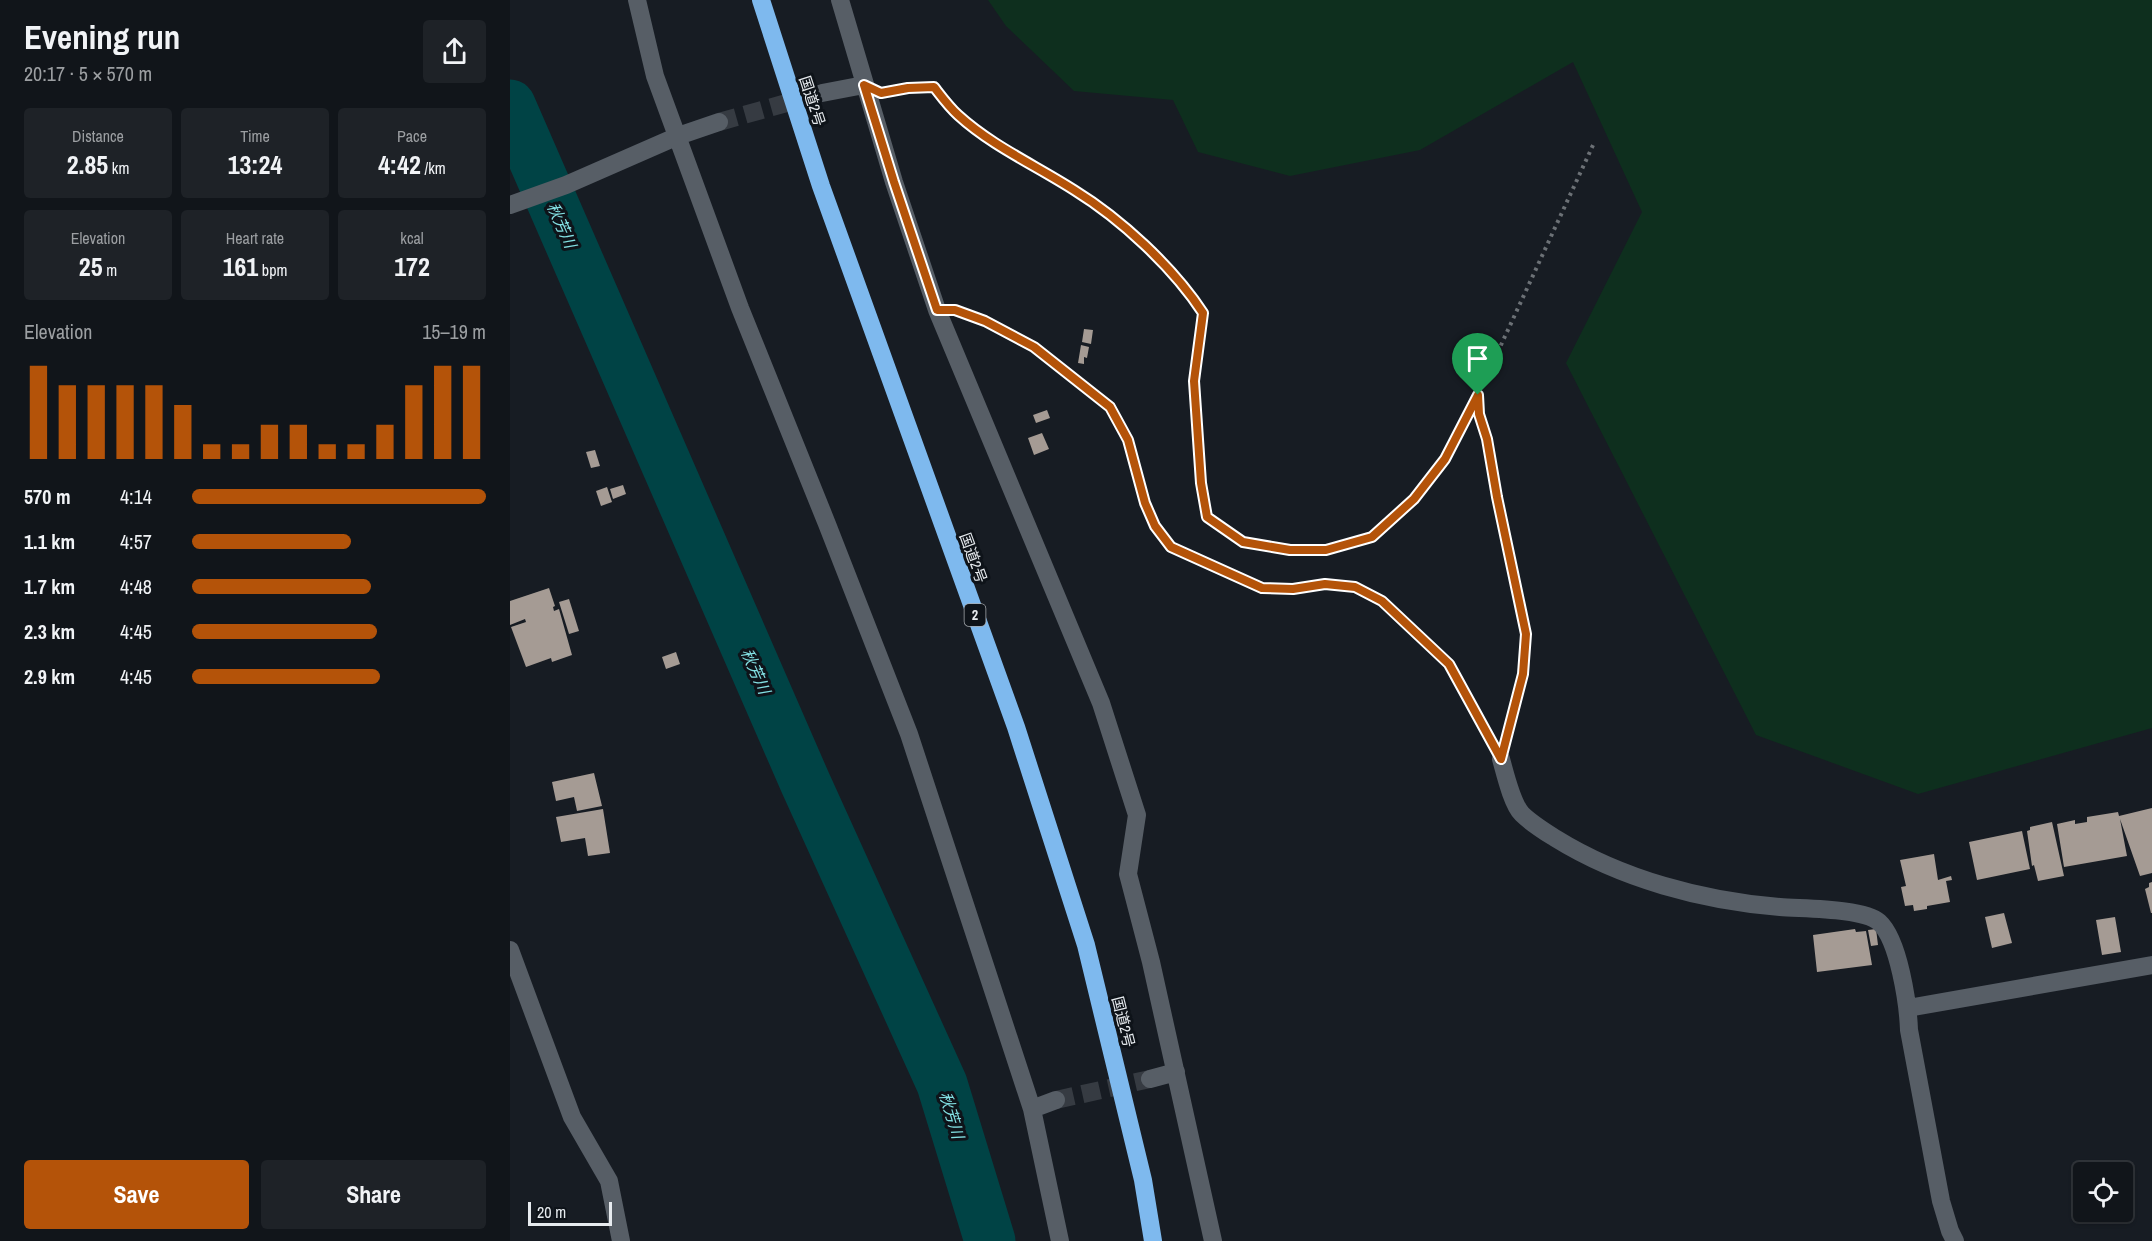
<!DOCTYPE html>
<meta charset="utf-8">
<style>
:root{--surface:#11151a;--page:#1e2227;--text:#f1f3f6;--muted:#9c9fa2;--line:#303439;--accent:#b45309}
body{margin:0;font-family:"Archivo Narrow","Noto Sans JP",sans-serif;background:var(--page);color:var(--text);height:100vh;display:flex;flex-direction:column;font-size:22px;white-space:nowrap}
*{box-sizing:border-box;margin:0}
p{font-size:20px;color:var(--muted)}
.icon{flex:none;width:33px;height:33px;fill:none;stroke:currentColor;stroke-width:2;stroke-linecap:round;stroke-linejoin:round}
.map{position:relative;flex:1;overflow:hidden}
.panel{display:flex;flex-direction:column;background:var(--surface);width:510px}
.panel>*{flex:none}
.controls{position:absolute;left:1563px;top:1162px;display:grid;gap:12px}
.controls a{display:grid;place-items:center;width:60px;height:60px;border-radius:6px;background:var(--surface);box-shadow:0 2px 4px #0004,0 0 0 2px var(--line);font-size:30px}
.scale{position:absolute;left:18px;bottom:15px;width:84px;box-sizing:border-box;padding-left:6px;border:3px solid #e7ebef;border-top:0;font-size:16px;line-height:21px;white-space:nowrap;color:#e7ebef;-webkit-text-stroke:4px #0e1319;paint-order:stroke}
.pin{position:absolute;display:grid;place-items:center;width:51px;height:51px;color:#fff;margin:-62px -26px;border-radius:50% 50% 50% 0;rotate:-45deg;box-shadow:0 0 6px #0007}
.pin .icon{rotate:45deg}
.round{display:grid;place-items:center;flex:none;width:63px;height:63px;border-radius:6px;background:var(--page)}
.headline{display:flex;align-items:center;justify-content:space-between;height:102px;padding:0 24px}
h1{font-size:33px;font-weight:700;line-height:45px}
.figures{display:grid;grid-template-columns:repeat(3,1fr);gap:9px;height:102px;padding:6px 24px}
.figures div{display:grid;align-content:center;border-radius:6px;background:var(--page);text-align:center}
.figures b{font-size:26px;font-weight:700}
.figures small{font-size:16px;font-weight:400}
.figures p{font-size:16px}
.chart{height:168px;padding:12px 24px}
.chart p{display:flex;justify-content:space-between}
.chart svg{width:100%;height:108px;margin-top:6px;stroke:var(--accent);stroke-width:6}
.cta{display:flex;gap:12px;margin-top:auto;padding:12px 24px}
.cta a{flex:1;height:69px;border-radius:6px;background:var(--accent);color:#fff;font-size:24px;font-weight:700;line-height:69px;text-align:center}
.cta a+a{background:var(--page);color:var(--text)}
ul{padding:0 24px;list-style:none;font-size:20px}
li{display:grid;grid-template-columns:96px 72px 1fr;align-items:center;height:45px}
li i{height:15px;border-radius:8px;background:var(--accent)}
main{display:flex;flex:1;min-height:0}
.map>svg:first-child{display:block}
.green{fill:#0e2f1e}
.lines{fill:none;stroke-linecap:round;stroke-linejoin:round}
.river{stroke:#004345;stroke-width:51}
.building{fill:#a59b94}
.street-tunnel{stroke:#363b42;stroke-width:18;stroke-dasharray:18 9;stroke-linecap:butt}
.path{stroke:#6c7176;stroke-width:4;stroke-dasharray:3 4.5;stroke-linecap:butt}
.street{stroke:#575e66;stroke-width:18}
.highway{stroke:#7eb9ee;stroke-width:18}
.route-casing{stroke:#fff;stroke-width:12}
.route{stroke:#b45309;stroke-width:8}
.labels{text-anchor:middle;stroke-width:6;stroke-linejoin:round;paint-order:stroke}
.shield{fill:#0e1319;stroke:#a6aaaf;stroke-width:1.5}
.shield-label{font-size:14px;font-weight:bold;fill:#e7ebef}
.street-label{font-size:15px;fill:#e7ebef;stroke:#0e1319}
.water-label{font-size:16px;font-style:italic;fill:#83e1e4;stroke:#0e1319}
</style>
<main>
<section class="panel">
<div class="headline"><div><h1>Evening run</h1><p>20:17 · 5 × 570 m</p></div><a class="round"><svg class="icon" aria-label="share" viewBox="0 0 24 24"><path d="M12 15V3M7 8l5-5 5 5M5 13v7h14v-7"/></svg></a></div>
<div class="figures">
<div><p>Distance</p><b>2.85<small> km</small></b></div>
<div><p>Time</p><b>13:24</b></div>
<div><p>Pace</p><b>4:42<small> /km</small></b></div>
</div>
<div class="figures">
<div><p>Elevation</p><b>25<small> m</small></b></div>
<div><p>Heart rate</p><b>161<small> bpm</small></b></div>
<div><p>kcal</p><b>172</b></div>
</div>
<div class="chart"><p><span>Elevation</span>15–19 m</p>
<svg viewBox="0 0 160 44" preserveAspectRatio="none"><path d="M5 44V6M15 44V14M25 44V14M35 44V14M45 44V14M55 44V22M65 44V38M75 44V38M85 44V30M95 44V30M105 44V38M115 44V38M125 44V30M135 44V14M145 44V6M155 44V6"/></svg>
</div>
<ul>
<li><b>570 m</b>4:14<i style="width:100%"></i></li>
<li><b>1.1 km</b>4:57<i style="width:54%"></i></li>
<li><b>1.7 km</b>4:48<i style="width:61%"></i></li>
<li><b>2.3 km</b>4:45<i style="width:63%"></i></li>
<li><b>2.9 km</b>4:45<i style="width:64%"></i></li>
</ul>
<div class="cta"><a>Save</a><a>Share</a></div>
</section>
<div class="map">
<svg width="1642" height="1241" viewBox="0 0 1642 1241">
<rect width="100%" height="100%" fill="#171c23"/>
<path class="green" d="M478,0H1642V728L1408,794L1246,735L1056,363L1132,212L1063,62L910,150L780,176L688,152L663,100L564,91L496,26Z"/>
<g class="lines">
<path class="river" d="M0,105L295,782L432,1084L480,1241"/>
</g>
<path class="building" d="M574,329L583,330L581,344L572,342Z
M571,345L579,347L577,358L574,357V364L568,363Z
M537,410L540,418L526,423L523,415Z
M532,433L539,449L524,455L518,438Z
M85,450L90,466L81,468L76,452Z
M113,485L116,494L103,499L100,489Z
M97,487L102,502L91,506L86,491Z
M39,588L45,606L43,607L44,611L49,609L62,655L42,662L41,658L16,667L1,627L16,622L15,619L0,625V601Z
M59,599L69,631L59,634L49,602Z
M166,652L170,664L156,669L152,657Z
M84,773L92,806L67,811L64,797L46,801L42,782Z
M1642,808V873L1630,876L1610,819L1617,856L1554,867L1547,824L1565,820V824L1577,822V817L1608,812L1609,816Z
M93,809L100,853L78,856L75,838L51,842L46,817Z
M1542,822L1554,876L1528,881L1524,865L1522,866L1517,831L1520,830V827Z
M1512,831L1520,869L1467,880L1459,842Z
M1424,854L1428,880L1441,876L1442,880L1436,881L1440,902L1417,906V909L1404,911L1403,905L1395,906L1391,887L1396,886L1390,860Z
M1642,882V913H1641L1635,889L1639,887V883Z
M1494,913L1502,943L1482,948L1475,917Z
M1605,917L1611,952L1592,955L1586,920Z
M1345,929L1346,932L1356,931L1362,965L1307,972L1303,935Z
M1366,929L1368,945L1361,946L1358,930Z"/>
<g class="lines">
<path class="street-tunnel" d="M209,122L312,93
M546,1100L640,1079"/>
<path class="path" d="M381,91L398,88L424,87C431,96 439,107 448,115C482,146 525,165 564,190C611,219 663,267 693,313L684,381L691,483L697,517L733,542L780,550H816L862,537L904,499L935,459L967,395
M454,314L475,322L524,347L600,407L618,440L635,503L645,527L661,547L751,588L783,589L815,584L845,587L872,601L939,664L980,739
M996,738L1013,674L1016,634L987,497L977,439L969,414L968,395L1084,143"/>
<path class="street" d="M127,0L145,76L230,308L317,524L399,734L522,1109L550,1241
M330,0L384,182L427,310L591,703L627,815L618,874L641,962L703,1241
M312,93L354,85
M0,205L56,185L168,136L209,122
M991,759C995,773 1002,804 1012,814C1021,823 1034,831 1045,838C1111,879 1193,901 1270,907C1293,909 1353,908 1369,922C1389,940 1398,1004 1399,1030L1431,1201L1440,1231L1445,1241
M0,950L62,1117L99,1181L111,1241
M1398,1008L1642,965
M640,1079L666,1072
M522,1109L546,1100"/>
<path class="highway" d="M251,0L311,186L506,727L576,945L633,1180L643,1241"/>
</g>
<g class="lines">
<defs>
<path id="route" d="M354,85L371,93L398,88L424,87C431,96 439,107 448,115C482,146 525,165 564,190C611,219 663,267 693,313L684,381L691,483L697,517L733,542L780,550H816L862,537L904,499L935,459L968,395L969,414L977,439L987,497L1016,634L1013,674L991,759L939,664L872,601L845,587L815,584L783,589L752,588L661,547L645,526L635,503L618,440L600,407L524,347L475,321L445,310H427L384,182Z"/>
</defs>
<use href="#route" class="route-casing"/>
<use href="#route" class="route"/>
</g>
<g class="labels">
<rect class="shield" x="454.5" y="604" width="21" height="22" rx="4.5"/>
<g class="shield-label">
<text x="465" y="620">2</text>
</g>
<g class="street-label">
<text transform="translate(302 101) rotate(72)" y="5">国道2号</text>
<text transform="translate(463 558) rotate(70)" y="5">国道2号</text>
<text transform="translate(613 1022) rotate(76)" y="5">国道2号</text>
</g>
<g class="water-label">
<text transform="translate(52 225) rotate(66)" y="6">秋芳川</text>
<text transform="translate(246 671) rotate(66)" y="6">秋芳川</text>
<text transform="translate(442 1115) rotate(73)" y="6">秋芳川</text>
</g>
</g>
</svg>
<div class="controls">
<a><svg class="icon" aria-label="locate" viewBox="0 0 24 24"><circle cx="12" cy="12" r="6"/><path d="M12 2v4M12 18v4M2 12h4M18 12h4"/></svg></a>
</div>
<div class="scale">20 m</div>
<div class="pin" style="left:968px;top:395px;background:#1e9e55"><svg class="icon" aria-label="arrive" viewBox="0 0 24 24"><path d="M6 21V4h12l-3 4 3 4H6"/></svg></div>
</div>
</main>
